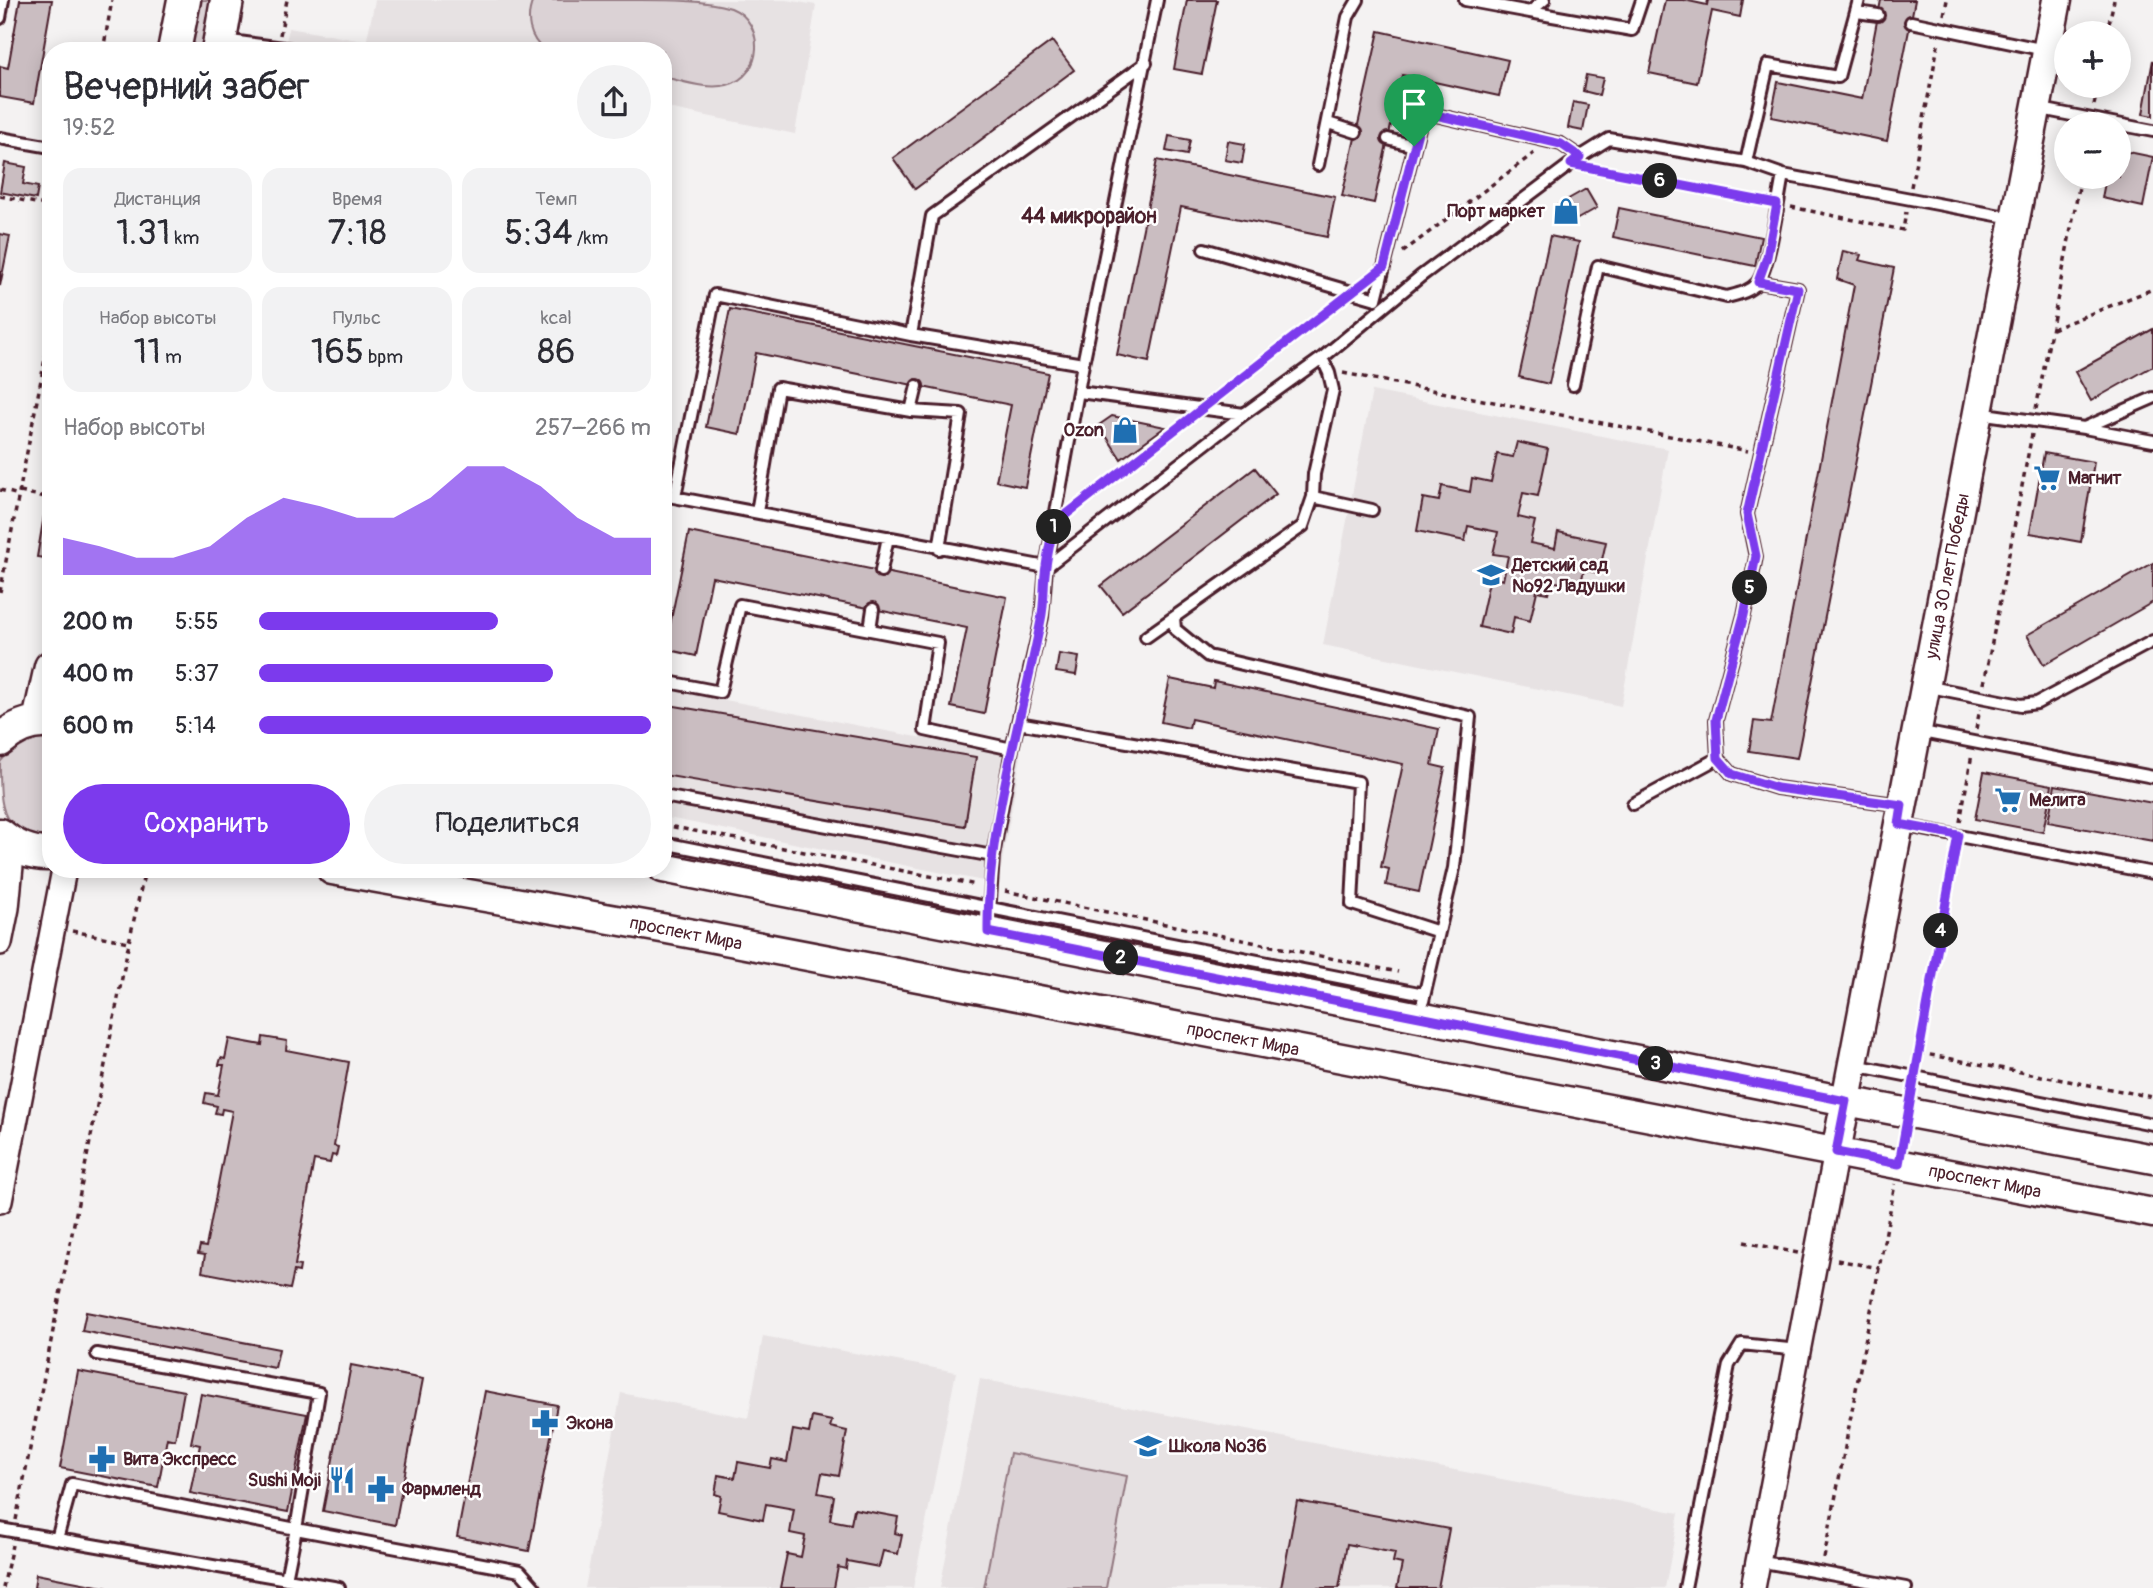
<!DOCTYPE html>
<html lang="ru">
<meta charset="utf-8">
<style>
:root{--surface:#fff;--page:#f2f2f3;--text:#2b2b33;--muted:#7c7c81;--accent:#7c3aed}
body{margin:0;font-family:Pangolin,sans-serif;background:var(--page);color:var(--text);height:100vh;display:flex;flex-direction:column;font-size:26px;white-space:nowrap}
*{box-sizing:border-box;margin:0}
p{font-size:23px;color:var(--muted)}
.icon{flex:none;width:38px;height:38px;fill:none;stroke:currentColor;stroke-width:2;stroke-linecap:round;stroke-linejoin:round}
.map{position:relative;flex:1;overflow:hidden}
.panel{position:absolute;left:42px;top:42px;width:630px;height:836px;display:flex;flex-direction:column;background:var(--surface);border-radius:28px;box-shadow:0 4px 18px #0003}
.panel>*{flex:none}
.tools{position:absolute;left:2054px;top:21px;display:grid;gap:14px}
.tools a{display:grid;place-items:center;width:77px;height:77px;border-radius:50%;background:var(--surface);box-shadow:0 4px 18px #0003;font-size:35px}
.pin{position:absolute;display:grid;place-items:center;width:60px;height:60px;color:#fff;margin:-72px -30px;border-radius:50% 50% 50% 0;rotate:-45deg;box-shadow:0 0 7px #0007}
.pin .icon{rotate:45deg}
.km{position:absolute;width:35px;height:35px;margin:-18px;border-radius:50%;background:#222;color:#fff;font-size:19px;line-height:35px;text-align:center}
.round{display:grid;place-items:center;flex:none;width:74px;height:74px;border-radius:37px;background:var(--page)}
.summary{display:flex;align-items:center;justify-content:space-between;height:119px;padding:0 21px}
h1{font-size:38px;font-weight:600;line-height:52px}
.figures{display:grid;grid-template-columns:repeat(3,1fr);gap:10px;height:119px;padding:7px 21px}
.figures div{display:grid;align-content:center;border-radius:18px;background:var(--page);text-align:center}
.figures b{font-size:35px;font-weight:600}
.figures small{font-size:19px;font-weight:400}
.figures p{font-size:19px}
.chart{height:196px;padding:14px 21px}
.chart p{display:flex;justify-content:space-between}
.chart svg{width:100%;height:126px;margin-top:7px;fill:var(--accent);opacity:.7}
.primary-button{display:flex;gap:14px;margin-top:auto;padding:14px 21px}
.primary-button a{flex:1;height:80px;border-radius:42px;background:var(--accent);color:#fff;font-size:28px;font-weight:600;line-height:80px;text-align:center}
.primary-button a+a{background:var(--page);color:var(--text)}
ul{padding:0 21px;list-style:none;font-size:23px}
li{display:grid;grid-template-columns:112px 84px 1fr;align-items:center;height:52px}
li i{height:18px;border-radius:9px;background:var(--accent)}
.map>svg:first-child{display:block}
.built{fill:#e7e2e3}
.grass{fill:#dbd2d5;stroke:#927880;stroke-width:2}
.building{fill:#cabdc1;stroke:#4a1f2b;stroke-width:2}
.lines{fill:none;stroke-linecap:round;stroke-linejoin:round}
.service-casing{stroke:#4a1f2b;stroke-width:16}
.minor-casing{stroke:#4a1f2b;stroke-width:28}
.tertiary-casing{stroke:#4a1f2b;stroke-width:33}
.secondary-casing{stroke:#4a1f2b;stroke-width:37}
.path{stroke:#4a1f2b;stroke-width:3.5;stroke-dasharray:5 5;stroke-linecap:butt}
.service{stroke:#fff;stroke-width:10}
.minor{stroke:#fff;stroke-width:23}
.tertiary{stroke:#fff;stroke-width:28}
.secondary{stroke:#fff;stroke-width:32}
.route-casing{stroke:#fff;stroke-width:14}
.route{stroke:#7c3aed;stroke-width:9}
.labels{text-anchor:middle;stroke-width:5;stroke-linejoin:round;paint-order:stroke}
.poi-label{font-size:18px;font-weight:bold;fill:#4a1f2b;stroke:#fff;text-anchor:start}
.street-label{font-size:18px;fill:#4a1f2b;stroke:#fff}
.quarter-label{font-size:21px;font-weight:bold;fill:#4a1f2b;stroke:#fff}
</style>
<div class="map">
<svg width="2153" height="1588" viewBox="0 0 2153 1588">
<rect width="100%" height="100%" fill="#f4f2f2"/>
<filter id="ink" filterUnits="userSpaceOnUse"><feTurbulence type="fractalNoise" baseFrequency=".0143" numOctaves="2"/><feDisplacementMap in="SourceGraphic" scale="14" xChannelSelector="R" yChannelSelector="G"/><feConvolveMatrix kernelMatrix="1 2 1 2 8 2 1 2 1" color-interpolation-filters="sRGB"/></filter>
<g filter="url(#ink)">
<path class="built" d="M375,0H786L816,5L795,134L663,107V51H399L366,44Z
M289,28L363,41L361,51H284Z
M1372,391L1668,449L1621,706L1323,645Z
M663,688L1021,757L998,884L663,817Z
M763,1336L956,1372L913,1588H585L621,1393L748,1418Z
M980,1379L1679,1513L1665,1588H940Z"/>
<path class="grass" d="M201,0H214L205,51H191Z
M533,0C569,0 605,0 640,0C670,0 703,0 731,8C766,22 764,76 727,85C707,90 683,81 663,77V51H545C529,38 525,19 533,0Z
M51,735V839C0,833 0,811 0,762L17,743Z
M1010,1453L1127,1476L1106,1588H984Z"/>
<path class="building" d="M20,0H52L34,103L0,97V66L8,68Z
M1187,0H1217L1202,74L1174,69Z
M1665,0H1684L1707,5L1708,0H1743L1740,17L1712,11L1697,83L1649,73Z
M1881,0H1915L1887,141L1771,117L1778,82L1862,99Z
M1379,31L1508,60L1499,96L1402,75L1374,203L1342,196Z
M1052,41L1074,70L915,189L893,158Z
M2153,60V116L2143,114Z
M1586,75L1603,78L1599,95L1583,91Z
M1573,102L1588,105L1583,131L1568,128Z
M1169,136L1190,140L1187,155L1166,151Z
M1228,141L1245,144L1242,163L1225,160Z
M2119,150L2153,157L2143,207L2102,198L2106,177H2119Z
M1157,160L1335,197L1327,237L1181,207L1149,362L1117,355Z
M5,163L26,167L23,184L38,187L36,199L0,192Z
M1586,189L1597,208L1567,225L1556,206Z
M1619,208L1761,237L1755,266L1613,237Z
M0,234L10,236L0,286Z
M1550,236L1579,242L1549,384L1519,377Z
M1843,251L1861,255L1859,260L1894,268L1797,758L1749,751L1754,721L1771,723L1854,285L1837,279Z
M730,309L1048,373L1025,487L996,481L1011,405L756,353L740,434L706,427Z
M2153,329V366L2091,401L2075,372Z
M1112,416L1165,427L1121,459L1099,425Z
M1517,442L1548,449L1538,496L1523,493L1518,517L1535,521L1530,543L1555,548L1558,532L1606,542L1599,573L1584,570L1580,587L1551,581L1548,593L1537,591L1530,621L1514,617L1511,634L1479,627L1490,577L1503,580L1508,556L1493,554L1498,532L1468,526L1465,541L1417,531L1423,498L1439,501L1442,486L1470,492L1472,478L1491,482L1497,454L1513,457Z
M2044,453L2094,462L2081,542L2030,533Z
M1255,468L1276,494L1122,612L1101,586Z
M45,510L51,511V559L37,557Z
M689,532L1007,597L984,714L951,707L967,628L873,609L712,577L696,656L665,649Z
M2153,563V602L2044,665L2027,635Z
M1059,654L1079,657L1076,675L1056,672Z
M1170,679L1213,688L1214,681L1439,729L1432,765L1445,768L1419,892L1386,885L1389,869L1381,867L1403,764L1191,719L1189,728L1161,722Z
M663,704L976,757L965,826L663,775Z
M1984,772L2052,785L2043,832L1975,819Z
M2055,785L2153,803V841L2048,822Z
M263,1037L287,1041L286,1050L349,1062L334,1146L338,1147L336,1156L332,1155L330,1163L314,1160L295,1265L300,1266L299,1272L294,1271L290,1289L202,1272L205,1255L198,1254L200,1246L206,1247L232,1111L222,1109L221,1114L215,1113L217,1106L204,1103L206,1093L218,1095L224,1065H219L221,1058L225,1059L229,1039L262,1045Z
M86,1312L279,1349L275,1368L82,1331Z
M351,1365L423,1379L395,1525L323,1511Z
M78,1371L184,1391L175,1440L167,1438L158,1487L60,1468Z
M485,1391L557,1405L529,1551L457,1537Z
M201,1394L307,1414L288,1512L190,1493L200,1445L191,1443Z
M812,1417L832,1421L830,1427L847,1431L839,1476L822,1473L818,1493L834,1496L830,1520L851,1524L854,1509L898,1517L895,1533L902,1535L898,1554L883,1551L879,1567L847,1561L846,1569L838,1567L834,1588H780L787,1554L801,1557L805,1536L790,1533L794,1509L766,1504L763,1520L718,1511L721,1496L715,1494L718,1475L735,1478L738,1462L770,1468L772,1459L787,1462L793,1430L809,1433Z
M1297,1501L1449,1529L1438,1588H1397L1402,1564L1393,1562L1395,1553L1347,1544L1339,1588H1281Z
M36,1574L108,1588H34Z"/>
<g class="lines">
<defs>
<path id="service" d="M1465,0L1530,12L1544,0
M1530,12L1632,30L1642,0
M1857,12L1878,15
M0,18L3,0
M1911,22L2045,50
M223,40L307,51
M2036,108L2153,131
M1328,123L1356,132
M0,138L51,147
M1388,139L1414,146
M1746,162L1768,65L1838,77L1859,0
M1318,165L1348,17L1358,0
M1204,249L1376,299L1423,112L1561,144L1580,157
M1758,282L1798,289L1747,514L1756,557L1744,615L1716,720L1718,758L1732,774L1777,788L1902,805
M911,335L932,216L1146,63
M1573,385L1598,266L1727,297C1738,294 1749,292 1757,283C1770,267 1778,198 1783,175
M1079,392L1244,414
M911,411L917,386
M1978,413L2084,428L2153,441
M2084,428L2153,398
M663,495L1046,567L1244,414L1322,358L1421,276L1580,157L1609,139L1746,162L1783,175L2012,218
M675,497L715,295L911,335L1083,364
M1313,497L1372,510
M757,512L778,388L911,411L961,414L939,549
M881,571L888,537
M870,629L873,609
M1146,637L1303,526L1313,497L1314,474L1333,390L1329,373L1322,358
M663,681L720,692L740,605L938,643L925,730L1012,749
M1925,686L2021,705L2037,703L2153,641
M1018,723L1358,782L1352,904L1439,932L1454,868L1470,717L1208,656L1175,629L1174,618
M1917,731L2153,777
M663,796L993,856
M1633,804L1718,758
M1901,825L2153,873
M663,843L1424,994
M988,929L993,856L1012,749L1042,617L1046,567L1083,364L1157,0
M1423,1001L1439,932
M1854,1065L2153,1124
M97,1354L319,1393L296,1529L520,1571L535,1588
M0,1529L339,1588
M57,1539L72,1484L296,1529L286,1579
M1758,1561L1906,1588
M1685,1588L1729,1365L1742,1344L1798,1350"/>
<path id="minor" d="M0,943L7,908L13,845
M0,1201L64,870
M1753,1588L1836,1152"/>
<path id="tertiary" d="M663,868L1846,1101L2153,1159
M332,870L667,929L2153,1213
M1836,1152L2057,0"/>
<path id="secondary" d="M174,51L184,0
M218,51L227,0
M39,721L51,667
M0,740C14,728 32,720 51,722
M0,835C14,847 31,855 51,854"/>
</defs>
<use href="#service" class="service-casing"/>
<use href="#minor" class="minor-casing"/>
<use href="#tertiary" class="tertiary-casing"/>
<use href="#secondary" class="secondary-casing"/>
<path class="path" d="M1944,15L1947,0
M2107,33L2114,0
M280,35L287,0
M103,51L112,0
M2094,105L2098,86
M1588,167L1766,202
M1911,187L1939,40
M0,196L51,206
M1791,207L1903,230L1906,212
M1403,252L1534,153
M2052,329L2153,289
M1343,373L1748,451
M1215,397L1336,303
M2036,409L2081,177
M0,490L19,495
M20,492L51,498
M1069,512L1184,421
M0,592L51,328
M1984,684L2032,434
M1976,729L1980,709
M1960,822L1972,754
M663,825L977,885
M1005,891L1398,972
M72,931L129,942
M1920,1053L2153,1097
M1918,1063L1955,850
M1744,1242L1798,1253
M1837,1260L1879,1268
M16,1520L129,942L145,870
M1824,1558L1895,1184
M3,1588L12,1545"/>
<use href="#service" class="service"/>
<use href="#minor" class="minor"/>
<use href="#tertiary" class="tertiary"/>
<use href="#secondary" class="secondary"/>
</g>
</g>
<g class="lines" filter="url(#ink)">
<defs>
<path id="route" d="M1423,112L1561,144L1580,157L1571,164L1777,204L1767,257L1758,282L1798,289L1747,514L1756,556L1744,615L1716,720L1718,758L1732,774L1777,788L1902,805L1899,824L1958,835L1899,1164L1836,1152L1846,1101L988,932C987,826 1021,723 1041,620C1045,602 1043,584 1046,566C1048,552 1051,538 1054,524L1384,267Z"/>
</defs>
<use href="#route" class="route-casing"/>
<use href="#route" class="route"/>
</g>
<defs>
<symbol id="shop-bare" viewBox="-9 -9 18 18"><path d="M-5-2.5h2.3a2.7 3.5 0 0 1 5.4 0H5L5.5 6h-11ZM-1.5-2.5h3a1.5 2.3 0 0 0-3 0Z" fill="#1f6fb2" stroke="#fff" stroke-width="2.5" paint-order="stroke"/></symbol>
<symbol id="supermarket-bare" viewBox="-9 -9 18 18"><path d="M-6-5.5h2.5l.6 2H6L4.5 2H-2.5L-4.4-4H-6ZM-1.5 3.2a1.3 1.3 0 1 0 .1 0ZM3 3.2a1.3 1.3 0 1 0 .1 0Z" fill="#1f6fb2" stroke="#fff" stroke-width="2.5" paint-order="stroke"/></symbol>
<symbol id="school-bare" viewBox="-9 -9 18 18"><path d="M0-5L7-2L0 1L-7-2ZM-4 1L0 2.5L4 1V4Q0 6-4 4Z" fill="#1f6fb2" stroke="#fff" stroke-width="2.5" paint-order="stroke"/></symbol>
<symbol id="pharmacy-bare" viewBox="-9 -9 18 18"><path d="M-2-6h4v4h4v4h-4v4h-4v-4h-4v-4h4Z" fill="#1f6fb2" stroke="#fff" stroke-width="2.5" paint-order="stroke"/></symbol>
<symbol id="restaurant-bare" viewBox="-9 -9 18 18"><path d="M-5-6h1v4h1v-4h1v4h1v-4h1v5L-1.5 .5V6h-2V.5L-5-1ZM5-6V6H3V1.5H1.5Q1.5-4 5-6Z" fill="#1f6fb2" stroke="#fff" stroke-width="2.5" paint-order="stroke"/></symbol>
</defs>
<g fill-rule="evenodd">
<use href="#shop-bare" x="1547" y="192" width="38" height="38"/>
<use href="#shop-bare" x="1106" y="411" width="38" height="38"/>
<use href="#supermarket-bare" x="2028" y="459" width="38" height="38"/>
<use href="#school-bare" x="1472" y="556" width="38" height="38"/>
<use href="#supermarket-bare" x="1989" y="781" width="38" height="38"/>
<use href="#pharmacy-bare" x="526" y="1404" width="38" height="38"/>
<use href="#school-bare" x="1129" y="1427" width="38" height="38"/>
<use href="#pharmacy-bare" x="83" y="1440" width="38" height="38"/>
<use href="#restaurant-bare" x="323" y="1461" width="38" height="38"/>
<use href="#pharmacy-bare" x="362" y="1470" width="38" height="38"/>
</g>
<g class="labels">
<g class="poi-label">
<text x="1545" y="217" text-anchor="end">Порт маркет</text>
<text x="1104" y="436" text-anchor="end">Ozon</text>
<text x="2068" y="484">Магнит</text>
<text x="1512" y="571">Детский сад<tspan x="1512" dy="21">№92 Ладушки</tspan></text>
<text x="2029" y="806">Мелита</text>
<text x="566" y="1429">Экона</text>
<text x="1169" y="1452">Школа №36</text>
<text x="123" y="1465">Вита Экспресс</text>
<text x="321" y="1486" text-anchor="end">Sushi Moji</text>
<text x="402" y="1495">Фармленд</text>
</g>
<g class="street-label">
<text transform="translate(1947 576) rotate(-79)" y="6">улица 30 лет Победы</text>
<text transform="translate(686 933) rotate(11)" y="6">проспект Мира</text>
<text transform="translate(1243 1039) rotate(11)" y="6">проспект Мира</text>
<text transform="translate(1985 1181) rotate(11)" y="6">проспект Мира</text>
</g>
<g class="quarter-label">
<text x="1089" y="223">44 микрорайон</text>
</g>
</g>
</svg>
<div class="tools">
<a>+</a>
<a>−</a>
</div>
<div class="pin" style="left:1414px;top:146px;background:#1e9e55"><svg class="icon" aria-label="arrive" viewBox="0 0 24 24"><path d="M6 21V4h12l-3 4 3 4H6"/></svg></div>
<b class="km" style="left:1054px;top:527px">1</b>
<b class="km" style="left:1121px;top:958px">2</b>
<b class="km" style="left:1656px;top:1064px">3</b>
<b class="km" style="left:1941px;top:931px">4</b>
<b class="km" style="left:1750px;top:588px">5</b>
<b class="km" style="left:1660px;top:181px">6</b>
<section class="panel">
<div class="summary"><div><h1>Вечерний забег</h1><p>19:52</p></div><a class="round"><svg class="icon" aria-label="share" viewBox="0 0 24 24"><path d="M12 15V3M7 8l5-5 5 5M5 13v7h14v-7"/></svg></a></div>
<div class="figures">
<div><p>Дистанция</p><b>1.31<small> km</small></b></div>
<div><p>Время</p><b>7:18</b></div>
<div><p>Темп</p><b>5:34<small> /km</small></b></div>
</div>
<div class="figures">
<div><p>Набор высоты</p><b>11<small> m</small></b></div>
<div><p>Пульс</p><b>165<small> bpm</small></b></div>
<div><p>kcal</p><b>86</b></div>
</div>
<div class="chart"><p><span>Набор высоты</span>257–266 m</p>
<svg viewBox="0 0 160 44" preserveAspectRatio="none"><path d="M0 44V31L10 34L20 38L30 38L40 34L50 24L60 17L70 20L80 24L90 24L100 17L110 6L120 6L130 13L140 24L150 31L160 31V44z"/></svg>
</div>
<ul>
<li><b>200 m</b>5:55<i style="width:61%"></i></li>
<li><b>400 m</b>5:37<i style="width:75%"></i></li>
<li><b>600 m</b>5:14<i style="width:100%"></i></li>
</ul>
<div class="primary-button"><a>Сохранить</a><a>Поделиться</a></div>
</section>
</div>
